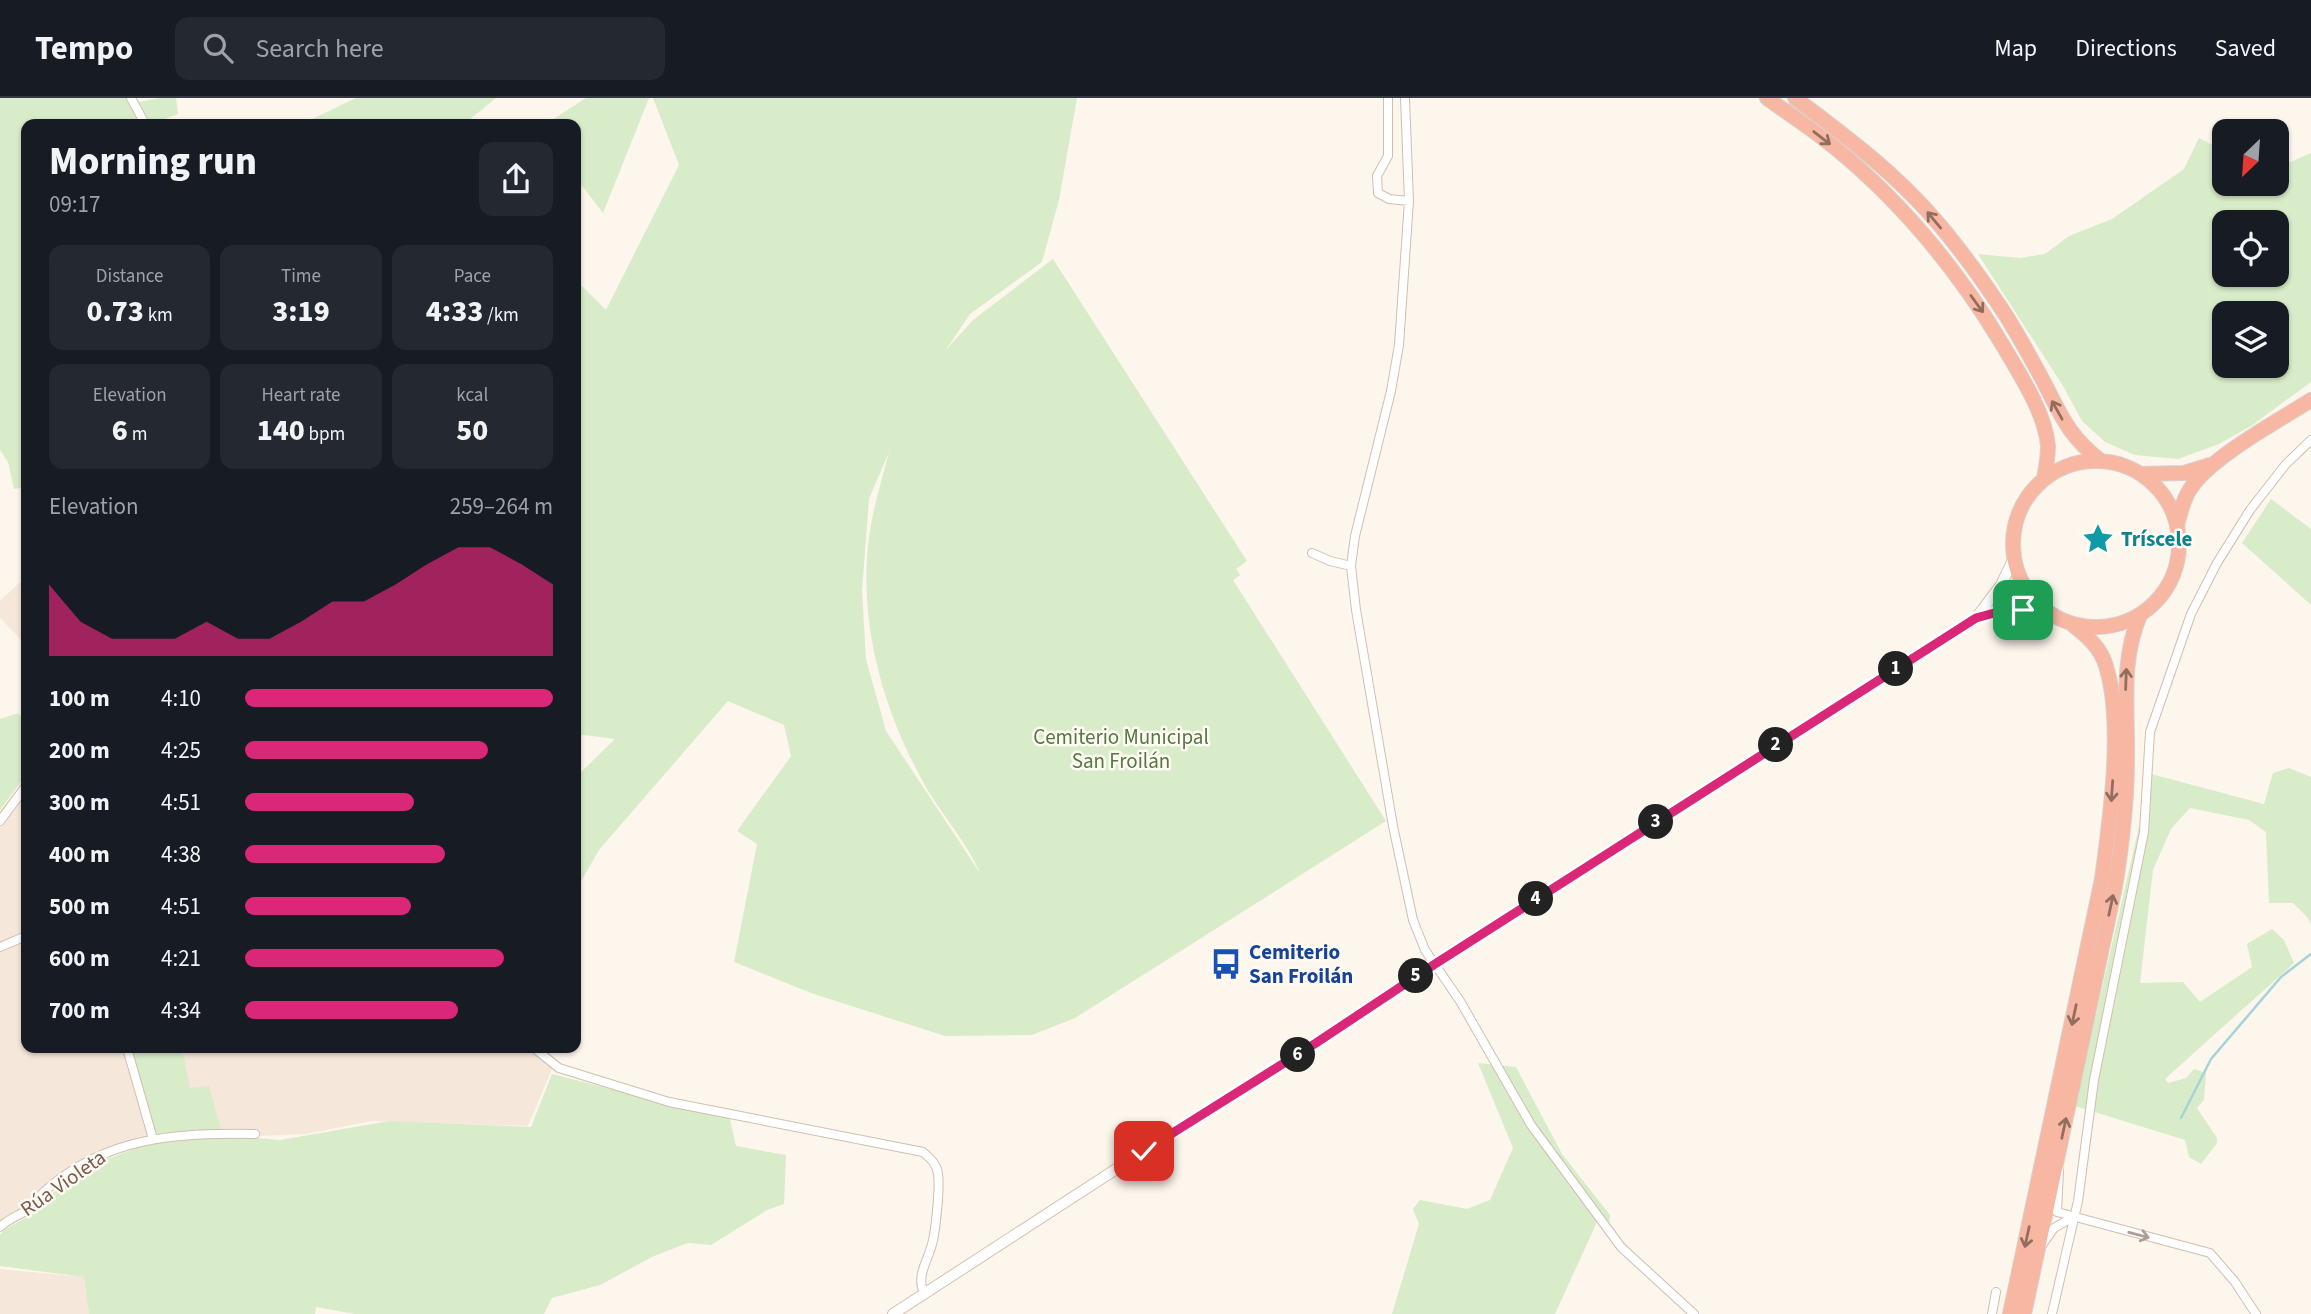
<!DOCTYPE html>
<meta charset="utf-8">
<style>
:root{--surface:#171b24;--page:#242831;--text:#f1f3f6;--muted:#9ea1a6;--line:#363941;--accent:#db2777}
body{margin:0;font-family:"Source Sans 3",sans-serif;background:var(--page);color:var(--text);height:100vh;display:flex;flex-direction:column;font-size:26px;white-space:nowrap}
*{box-sizing:border-box;margin:0}
p{font-size:23px;color:var(--muted)}
.icon{flex:none;width:38px;height:38px;fill:none;stroke:currentColor;stroke-width:2;stroke-linecap:round;stroke-linejoin:round}
.map{position:relative;flex:1;overflow:hidden}
.side{position:absolute;left:21px;top:21px;width:560px;height:934px;display:flex;flex-direction:column;background:var(--surface);border-radius:14px;box-shadow:0 2px 5px #0004}
.side>*{flex:none}
.needle{width:46px;rotate:205deg}
.fabs{position:absolute;left:2212px;top:21px;display:grid;gap:14px}
.fabs a{display:grid;place-items:center;width:77px;height:77px;border-radius:14px;background:var(--surface);box-shadow:0 2px 5px #0004;font-size:35px}
.pin{position:absolute;display:grid;place-items:center;width:60px;height:60px;color:#fff;margin:-30px;border-radius:14px;box-shadow:0 4px 10px #0006}
.km{position:absolute;width:35px;height:35px;margin:-18px;border-radius:50%;background:#222;color:#fff;font-size:19px;line-height:35px;text-align:center}
.round{display:grid;place-items:center;flex:none;width:74px;height:74px;border-radius:14px;background:var(--page)}
.overview{display:flex;align-items:center;justify-content:space-between;height:119px;padding:0 28px}
h1{font-size:38px;font-weight:800;line-height:52px}
.stats{display:grid;grid-template-columns:repeat(3,1fr);gap:10px;height:119px;padding:7px 28px}
.stats div{display:grid;align-content:center;border-radius:14px;background:var(--page);text-align:center}
.stats b{font-size:30px;font-weight:800}
.stats small{font-size:19px;font-weight:400}
.stats p{font-size:19px}
.chart{height:196px;padding:14px 28px}
.chart p{display:flex;justify-content:space-between}
.chart svg{width:100%;height:126px;margin-top:7px;fill:var(--accent);opacity:.7}
ul{padding:0 28px;list-style:none;font-size:23px}
li{display:grid;grid-template-columns:112px 84px 1fr;align-items:center;height:52px}
li i{height:18px;border-radius:9px;background:var(--accent)}
header{display:flex;align-items:center;gap:42px;box-sizing:border-box;height:98px;padding:0 35px;background:var(--surface);border-bottom:2px solid var(--line)}
header strong{font-size:33px}
nav{display:flex;gap:38px;margin-inline-start:auto;font-size:24px}
.search{width:490px;height:63px;background:var(--page);display:flex;align-items:center;gap:18px;box-sizing:border-box;padding:0 24px;border-radius:14px;color:var(--muted);font-size:26px}
.map>svg:first-child{display:block}
.residential{fill:#f5e8da}
.green{fill:#d8ecc9;fill-rule:evenodd}
.lines{fill:none;stroke-linecap:round;stroke-linejoin:round}
.stream{stroke:#a5d3da;stroke-width:2.5}
.street-casing{stroke:#d1beb0;stroke-width:10}
.secondary-casing{stroke:#d6c0b0;stroke-width:12}
.highway-casing{stroke:#dad1cd;stroke-width:16}
.street{stroke:#fff;stroke-width:8}
.secondary{stroke:#fff;stroke-width:10}
.highway{stroke:#f7b7a3;stroke-width:14}
.oneway{stroke:#936e5e}
.oneway2{stroke:#af9d94}
.route-casing{stroke:#fff;stroke-width:14}
.route{stroke:#db2777;stroke-width:9}
.labels{text-anchor:middle;stroke-width:5;stroke-linejoin:round;paint-order:stroke}
.culture-label{font-size:21px;font-weight:bold;fill:#0d838f;stroke:#fffaf3;text-anchor:start}
.park-label{font-size:21px;fill:#537a41;stroke:#fffaf3}
.transit-label{font-size:21px;font-weight:bold;fill:#164399;stroke:#fffaf3;text-anchor:start}
.street-label{font-size:21px;fill:#7a5c4d;stroke:#fffaf3}
</style>
<header>
<strong>Tempo</strong>
<div class="search"><svg class="icon" aria-label="search" viewBox="0 0 24 24"><circle cx="10" cy="10" r="6"/><path d="M15 15l6 6"/></svg>Search here</div>
<nav><a>Map</a><a>Directions</a><a>Saved</a></nav>
</header>
<div class="map">
<svg width="2311" height="1216" viewBox="0 0 2311 1216">
<rect width="100%" height="100%" fill="#fdf6ec"/>
<path class="residential" d="M26,481V547L0,520V503L20,484Z
M26,679V950H539L555,964L528,1028L372,1023L306,1036L160,1042L101,1058L72,1076L25,1117L0,1133V713Z
M0,1171L85,1179L89,1216H0Z"/>
<path class="green" d="M0,0H135L139,4L160,0H176L178,16L151,26H26V389L14,391L8,364L0,352Z
M356,0H496L464,26H302Z
M586,0H649L603,115L576,80V26H546Z
M653,0H1077L1059,102L1042,164L970,216L945,253L973,222L1053,161L1247,463L1236,471L1240,477L1233,482L1386,723L1075,920L1032,937L945,938L811,895L734,864L757,746L737,733L791,658L784,627L728,603L599,752L576,792V679L615,641L576,636V182L606,212L679,67ZM889,354C881,385 871,416 868,448C860,528 883,610 921,680C938,713 966,742 980,775L886,633L866,561L862,493L869,401Z
M2199,40L2224,53V86H2277V70L2311,55V284L2251,328L2219,346L2178,361L2135,357L2105,344L2082,323L2063,288L1978,156L2020,160L2045,156L2069,138L2112,121L2184,71ZM2224,124H2277V177H2224ZM2224,215H2277V268H2224Z
M2271,401L2311,431V507L2242,445Z
M18,615L26,626V677L0,712V621Z
M2289,670L2311,679V827L2308,820L2293,805H2269L2266,734L2249,722L2190,710L2171,731L2153,772L2140,885L2183,884L2200,904L2252,869L2247,846L2272,831L2284,842L2294,865L2165,981L2168,985L2186,980L2194,971L2206,975L2204,1002L2197,1010L2217,1040V1045L2201,1066L2189,1059L2185,1042L2075,1008L2151,676L2264,706L2273,675Z
M127,950H182L190,990L209,988L221,1031L244,1039L280,1042L390,1023L531,1029L552,976L730,1021L736,1048L786,1057L784,1106L767,1112L711,1147L688,1145L654,1158L600,1187L552,1200L544,1216H355L316,1209L315,1216H89L84,1179L0,1168V1137L5,1131L31,1117L64,1084L107,1061L152,1044Z
M1478,965L1516,969L1562,1056L1610,1117L1609,1132L1597,1124L1555,1216H1392L1419,1126L1413,1111L1420,1102L1467,1111L1490,1102L1513,1050Z"/>
<g class="lines">
<path class="stream" d="M2181,1020L2211,961L2281,879L2311,856"/>
<defs>
<path id="street" d="M131,0L145,26
M1388,0V58L1377,78L1378,95L1389,101L1409,103
M1405,0L1409,103L1399,247L1391,293L1355,438L1351,468L1356,512L1393,728L1413,822L1425,852L1460,903L1531,1027L1621,1149L1694,1216
M1312,455L1330,463L1351,468
M0,723L26,688
M0,849L26,838
M127,950L153,1041
M534,950L559,970L669,1004L923,1054C930,1060 937,1066 938,1076C940,1090 936,1128 933,1142C930,1160 915,1177 924,1195
M2059,1073L2057,1114L2210,1155L2235,1184L2256,1216
M0,1129C8,1121 18,1118 27,1112C34,1106 39,1098 46,1092C106,1039 178,1034 255,1036
M2042,1147L2054,1130L2073,1119
M1992,1216L1996,1194
M2052,1216L2078,1103L2094,982L2144,734L2150,634L2191,516L2217,465L2250,412L2286,366L2311,342"/>
<path id="secondary" d="M1976,520L2001,487L2013,462
M893,1216L1144,1053L1316,945L1435,866L1976,520L2005,512L2045,513"/>
<path id="highway" d="M1767,0C1786,14 1805,26 1824,41C1895,96 1956,169 2002,246C2019,275 2045,314 2048,348C2048,358 2046,370 2044,380
M1795,0C1836,31 1878,62 1914,99C1945,130 1972,167 1997,204C2013,227 2027,253 2040,277C2060,314 2066,336 2101,363
M2013 446a83 83 0 1 1 166 0a83 83 0 1 1-166 0Z
M2141,376L2184,375L2210,367
M2177,427C2181,413 2184,398 2193,387C2215,357 2278,323 2311,302
M2010,1216L2102,781C2110,721 2124,626 2106,568C2101,550 2087,538 2073,527
M2024,1216L2115,789C2122,747 2127,704 2127,661C2128,611 2120,564 2140,517"/>
</defs>
<use href="#street" class="street-casing"/>
<use href="#secondary" class="secondary-casing"/>
<use href="#highway" class="highway-casing"/>
<use href="#street" class="street"/>
<use href="#secondary" class="secondary"/>
<use href="#highway" class="highway"/>
</g>
<defs><path id="oneway-shaft" d="M-6 0H5M1.5-3L5.5 0L1.5 3" fill="none" stroke-width="1.6" stroke-linecap="round" stroke-linejoin="round" transform="scale(1.75)"/></defs>
<g class="oneway">
<use href="#oneway-shaft" transform="translate(1822 40) rotate(38)"/>
<use href="#oneway-shaft" transform="translate(1934 122) rotate(-130)"/>
<use href="#oneway-shaft" transform="translate(1977 206) rotate(54)"/>
<use href="#oneway-shaft" transform="translate(2057 312) rotate(-119)"/>
<use href="#oneway-shaft" transform="translate(2126 581) rotate(-88)"/>
<use href="#oneway-shaft" transform="translate(2112 693) rotate(94)"/>
<use href="#oneway-shaft" transform="translate(2111 807) rotate(-78)"/>
<use href="#oneway-shaft" transform="translate(2074 917) rotate(102)"/>
<use href="#oneway-shaft" transform="translate(2064 1030) rotate(-78)"/>
<use href="#oneway-shaft" transform="translate(2027 1139) rotate(102)"/>
</g>
<use class="oneway2" href="#oneway-shaft" transform="translate(2139 1137) rotate(15)"/>
<g class="lines">
<defs>
<path id="route" d="M1144,1053L1316,945L1435,866L1976,520L2005,512H2023"/>
</defs>
<use href="#route" class="route-casing"/>
<use href="#route" class="route"/>
</g>
<defs>
<symbol id="sight-bare" viewBox="-9 -9 18 18"><path d="M0-6L1.8-2.2L6-1.7L2.9 1.2L3.7 5.4L0 3.3L-3.7 5.4L-2.9 1.2L-6-1.7L-1.8-2.2Z" fill="#0f9aa8" stroke="#fffaf3" stroke-width="2.5" paint-order="stroke"/></symbol>
<symbol id="bus-bare" viewBox="-9 -9 18 18"><path d="M-5-6H5V4H4V6H2V4H-2V6H-4V4H-5ZM-3.5-4V0h7V-4ZM-3.5 1.2v1.5H-2V1.2ZM2 1.2v1.5H3.5V1.2Z" fill="#1a4fb4" stroke="#fffaf3" stroke-width="2.5" paint-order="stroke"/></symbol>
</defs>
<g fill-rule="evenodd">
<use href="#sight-bare" x="2076" y="419" width="44" height="44"/>
<use href="#bus-bare" x="1204" y="844" width="44" height="44"/>
</g>
<g class="labels">
<g class="culture-label">
<text x="2121" y="448">Tríscele</text>
</g>
<g class="park-label">
<text x="1121" y="646">Cemiterio Municipal<tspan x="1121" dy="24">San Froilán</tspan></text>
</g>
<g class="transit-label">
<text x="1249" y="861">Cemiterio<tspan x="1249" dy="24">San Froilán</tspan></text>
</g>
<g class="street-label">
<text transform="translate(63 1085) rotate(-35)" y="7">Rúa Violeta</text>
</g>
</g>
</svg>
<div class="fabs">
<a><svg class="needle" viewBox="-14 -14 28 28"><path d="M0-13l5 13h-10z" fill="#e53935"/><path d="M0 13l5-13h-10z" fill="#9ea1a6"/></svg></a>
<a><svg class="icon" aria-label="locate" viewBox="0 0 24 24"><circle cx="12" cy="12" r="6"/><path d="M12 2v4M12 18v4M2 12h4M18 12h4"/></svg></a>
<a><svg class="icon" aria-label="layers" viewBox="0 0 24 24"><path d="M12 4l9 5-9 5-9-5zM3 14l9 5 9-5"/></svg></a>
</div>
<div class="pin" style="left:2023px;top:512px;background:#1e9e55"><svg class="icon" aria-label="arrive" viewBox="0 0 24 24"><path d="M6 21V4h12l-3 4 3 4H6"/></svg></div>
<div class="pin" style="left:1144px;top:1053px;background:#d93025"><svg class="icon" aria-label="check" viewBox="0 0 24 24"><path d="M5 12l5 5 9-10"/></svg></div>
<b class="km" style="left:1896px;top:571px">1</b>
<b class="km" style="left:1776px;top:647px">2</b>
<b class="km" style="left:1656px;top:724px">3</b>
<b class="km" style="left:1536px;top:801px">4</b>
<b class="km" style="left:1416px;top:878px">5</b>
<b class="km" style="left:1298px;top:957px">6</b>
<section class="side">
<div class="overview"><div><h1>Morning run</h1><p>09:17</p></div><a class="round"><svg class="icon" aria-label="share" viewBox="0 0 24 24"><path d="M12 15V3M7 8l5-5 5 5M5 13v7h14v-7"/></svg></a></div>
<div class="stats">
<div><p>Distance</p><b>0.73<small> km</small></b></div>
<div><p>Time</p><b>3:19</b></div>
<div><p>Pace</p><b>4:33<small> /km</small></b></div>
</div>
<div class="stats">
<div><p>Elevation</p><b>6<small> m</small></b></div>
<div><p>Heart rate</p><b>140<small> bpm</small></b></div>
<div><p>kcal</p><b>50</b></div>
</div>
<div class="chart"><p><span>Elevation</span>259–264 m</p>
<svg viewBox="0 0 160 44" preserveAspectRatio="none"><path d="M0 44V19L10 32L20 38L30 38L40 38L50 32L60 38L70 38L80 32L90 25L100 25L110 19L120 12L130 6L140 6L150 12L160 19V44z"/></svg>
</div>
<ul>
<li><b>100 m</b>4:10<i style="width:100%"></i></li>
<li><b>200 m</b>4:25<i style="width:79%"></i></li>
<li><b>300 m</b>4:51<i style="width:55%"></i></li>
<li><b>400 m</b>4:38<i style="width:65%"></i></li>
<li><b>500 m</b>4:51<i style="width:54%"></i></li>
<li><b>600 m</b>4:21<i style="width:84%"></i></li>
<li><b>700 m</b>4:34<i style="width:69%"></i></li>
</ul>
</section>
</div>
